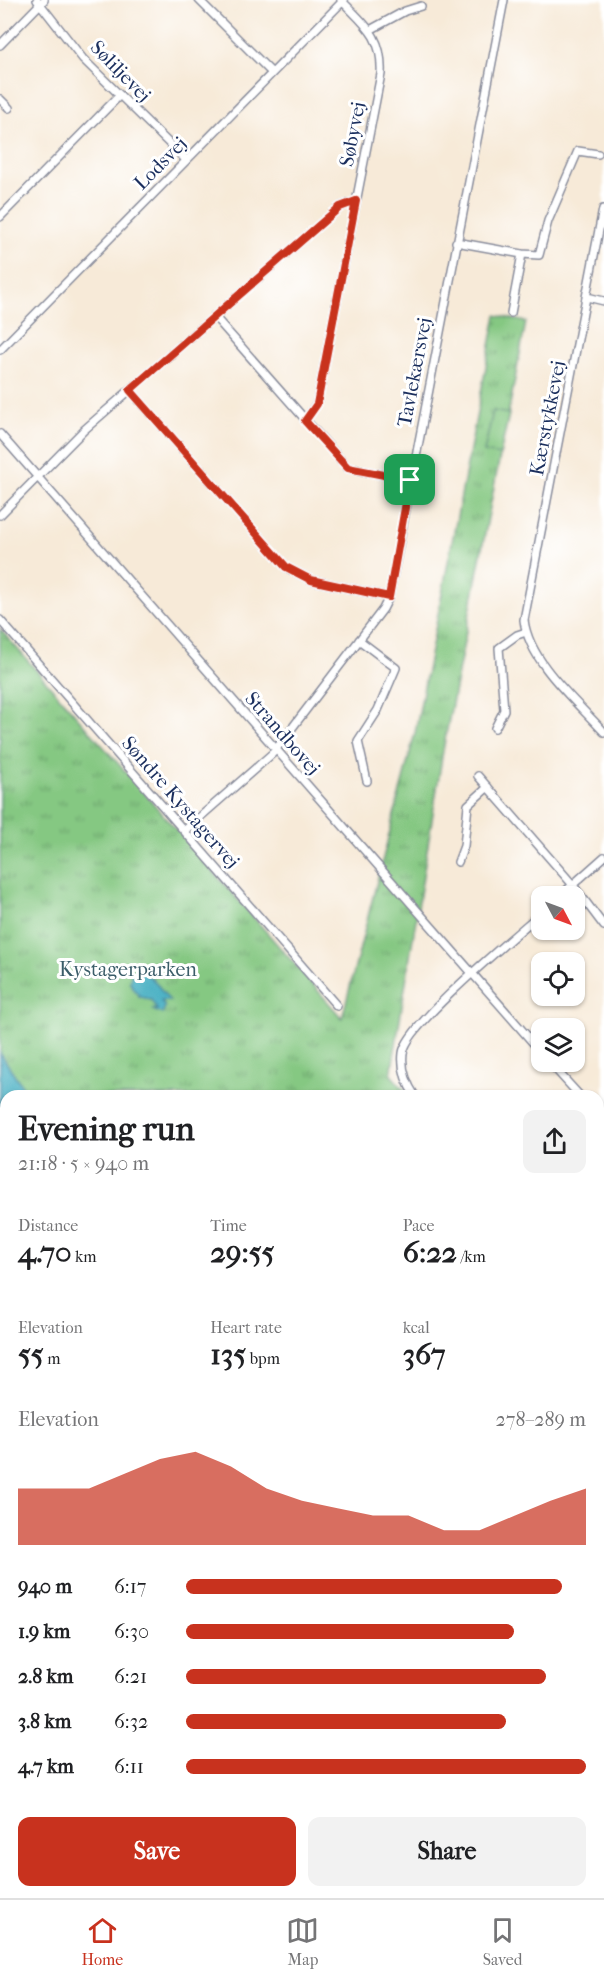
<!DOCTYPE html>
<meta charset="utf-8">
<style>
:root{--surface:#fff;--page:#f2f2f2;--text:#202124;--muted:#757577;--line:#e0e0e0;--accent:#c8321e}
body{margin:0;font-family:"IM FELL French Canon",serif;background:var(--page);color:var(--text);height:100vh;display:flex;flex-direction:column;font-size:22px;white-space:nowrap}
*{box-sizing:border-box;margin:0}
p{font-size:20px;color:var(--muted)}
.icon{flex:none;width:33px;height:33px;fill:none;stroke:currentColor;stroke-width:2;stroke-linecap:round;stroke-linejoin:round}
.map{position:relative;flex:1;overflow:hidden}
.panel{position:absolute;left:0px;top:1090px;width:604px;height:808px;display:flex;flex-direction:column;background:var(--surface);border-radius:18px 18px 0 0;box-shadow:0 2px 4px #0004}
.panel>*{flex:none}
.needle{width:39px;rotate:131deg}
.controls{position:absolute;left:531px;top:886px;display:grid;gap:12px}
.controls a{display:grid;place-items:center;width:54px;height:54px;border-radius:12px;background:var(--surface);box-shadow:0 2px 4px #0004;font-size:30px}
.pin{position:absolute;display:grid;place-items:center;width:51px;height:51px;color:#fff;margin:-26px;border-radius:12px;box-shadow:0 3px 9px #0006}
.round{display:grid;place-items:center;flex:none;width:63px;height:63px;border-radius:12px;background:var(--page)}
.head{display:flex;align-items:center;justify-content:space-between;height:102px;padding:0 18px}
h1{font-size:33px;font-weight:700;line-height:45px}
.metrics{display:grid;grid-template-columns:repeat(3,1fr);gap:9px;height:102px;padding:6px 18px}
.metrics div{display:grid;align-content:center}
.metrics b{font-size:30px;font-weight:700}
.metrics small{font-size:16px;font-weight:400}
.metrics p{font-size:16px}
.chart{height:168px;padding:12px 18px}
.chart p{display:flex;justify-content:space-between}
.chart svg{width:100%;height:108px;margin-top:6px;fill:var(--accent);opacity:.7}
.primary-button{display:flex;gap:12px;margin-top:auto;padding:12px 18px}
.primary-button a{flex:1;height:69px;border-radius:12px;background:var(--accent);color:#fff;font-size:24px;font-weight:700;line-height:69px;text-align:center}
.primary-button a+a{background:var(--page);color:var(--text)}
ul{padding:0 18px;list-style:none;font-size:20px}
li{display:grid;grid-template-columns:96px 72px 1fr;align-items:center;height:45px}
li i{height:15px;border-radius:8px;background:var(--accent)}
.tab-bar{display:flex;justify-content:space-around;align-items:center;height:84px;border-top:2px solid var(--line);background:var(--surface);font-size:16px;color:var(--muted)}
.tab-bar a{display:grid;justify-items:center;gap:3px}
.tab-bar .selected{color:var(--accent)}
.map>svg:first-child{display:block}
.park{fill:url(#park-tufts);stroke:#507c70;stroke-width:1.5}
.garden{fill:#85c882;stroke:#507c70;stroke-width:1.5}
.water{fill:#42adc1;stroke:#2e6e90;stroke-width:1.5}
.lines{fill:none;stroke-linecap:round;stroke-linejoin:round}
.street-casing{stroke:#898c9b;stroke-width:10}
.street{stroke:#fff;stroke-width:7}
.route-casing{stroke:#fff;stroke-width:12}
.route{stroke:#c8321e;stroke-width:8}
.labels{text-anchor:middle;stroke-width:6;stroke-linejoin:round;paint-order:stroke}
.street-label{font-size:20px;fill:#1b2f5e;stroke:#fff}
.park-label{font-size:20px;fill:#3b5d69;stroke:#fff}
</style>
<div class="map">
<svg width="604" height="1898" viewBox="0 0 604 1898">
<defs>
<pattern id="park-tufts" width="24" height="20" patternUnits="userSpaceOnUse" patternTransform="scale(1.5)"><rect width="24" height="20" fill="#85c882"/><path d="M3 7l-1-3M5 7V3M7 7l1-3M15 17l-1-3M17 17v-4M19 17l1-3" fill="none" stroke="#6ca36e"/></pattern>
</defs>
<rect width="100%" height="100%" fill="#fff"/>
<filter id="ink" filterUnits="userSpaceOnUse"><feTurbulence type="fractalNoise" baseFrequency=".0167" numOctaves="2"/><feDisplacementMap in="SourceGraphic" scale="12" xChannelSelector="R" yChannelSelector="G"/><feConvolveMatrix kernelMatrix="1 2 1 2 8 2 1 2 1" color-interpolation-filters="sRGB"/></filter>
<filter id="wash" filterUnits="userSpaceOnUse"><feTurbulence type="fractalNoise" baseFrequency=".008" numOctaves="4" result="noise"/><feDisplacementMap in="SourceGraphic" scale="24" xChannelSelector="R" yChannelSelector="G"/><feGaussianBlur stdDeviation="1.35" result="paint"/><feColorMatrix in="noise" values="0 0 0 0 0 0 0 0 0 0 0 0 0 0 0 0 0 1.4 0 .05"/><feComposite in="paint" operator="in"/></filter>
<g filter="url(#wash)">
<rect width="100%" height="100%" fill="#f7ead8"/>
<path class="park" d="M496,315L526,322L444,745L391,1075L410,1096H6V1618L0,1638V629L342,1018L415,733Z
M598,1317L604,1323V1463L599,1466Z"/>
<path class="garden" d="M493,411L509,414L500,455L484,452Z"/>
<path class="water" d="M132,971C154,971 160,991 170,1001H161L165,1007L162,1014L153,1010L157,1009L151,1000L139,996L130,983Z
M0,1053L29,1096H6V1527L0,1536Z"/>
</g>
<g filter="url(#ink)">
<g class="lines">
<defs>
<path id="street" d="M37,0L83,59L186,160
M199,0L272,73
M370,30L405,11L421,6
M0,45L44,0
M0,99L9,108
M603,209L524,620C529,662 576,701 604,732
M0,217L120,95
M456,242L522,254L511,313
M522,254L539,255L548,221L578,151L598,154
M587,297L604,301
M214,316L348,468L410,480
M0,350L344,0
M130,390L286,567L311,580L389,597
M305,421L317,403L381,74C383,36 365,25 341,0
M0,434L542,1053
M0,515L84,430L340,207L356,201
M0,620L337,1006
M359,640L396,668L378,710L358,741L367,781
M495,728L504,710L499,648L517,635L526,632
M478,776L573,885L604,926
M184,831L273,753L383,609L389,597L504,0
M458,862L464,846L468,805L488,787
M559,897L604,857
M549,1062L580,1096
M415,1096C407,1084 401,1069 403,1053C406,1025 516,935 542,912
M598,1118L604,1124
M598,1267L604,1262
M598,1305L604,1311"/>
</defs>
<use href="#street" class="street-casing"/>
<use href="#street" class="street"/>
</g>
</g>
<g class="lines" filter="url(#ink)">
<defs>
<path id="route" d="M356,201L317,404L305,421L348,468L410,480L389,597L311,580L286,567L130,390L340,207Z"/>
</defs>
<use href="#route" class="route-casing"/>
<use href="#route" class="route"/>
</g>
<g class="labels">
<g class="street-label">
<text transform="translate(121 71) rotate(46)" y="7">Søliljevej</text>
<text transform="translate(352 134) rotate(-79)" y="7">Søbyvej</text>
<text transform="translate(160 163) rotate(-45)" y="7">Lodsvej</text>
<text transform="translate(414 372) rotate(-79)" y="7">Tavlekærsvej</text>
<text transform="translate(547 418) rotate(-79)" y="7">Kærstykkevej</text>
<text transform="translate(283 733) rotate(49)" y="7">Strandbovej</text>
<text transform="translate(181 802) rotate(49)" y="7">Søndre Kystagervej</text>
</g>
<g class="park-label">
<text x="128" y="976">Kystagerparken</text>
</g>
</g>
</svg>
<div class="controls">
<a><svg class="needle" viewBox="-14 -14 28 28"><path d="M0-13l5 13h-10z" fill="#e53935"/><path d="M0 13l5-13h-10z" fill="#757577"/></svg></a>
<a><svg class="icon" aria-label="locate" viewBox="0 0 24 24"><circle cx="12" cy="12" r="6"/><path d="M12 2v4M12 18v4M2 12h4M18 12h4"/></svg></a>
<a><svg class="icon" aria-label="layers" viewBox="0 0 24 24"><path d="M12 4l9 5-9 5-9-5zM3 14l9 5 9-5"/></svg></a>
</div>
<div class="pin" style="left:410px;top:480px;background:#1e9e55"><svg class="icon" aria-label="arrive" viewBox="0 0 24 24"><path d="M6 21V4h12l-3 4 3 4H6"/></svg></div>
<section class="panel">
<div class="head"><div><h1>Evening run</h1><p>21:18 · 5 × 940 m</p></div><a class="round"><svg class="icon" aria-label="share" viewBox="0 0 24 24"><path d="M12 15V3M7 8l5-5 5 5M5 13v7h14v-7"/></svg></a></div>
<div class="metrics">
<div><p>Distance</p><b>4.70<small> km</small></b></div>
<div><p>Time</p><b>29:55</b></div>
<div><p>Pace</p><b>6:22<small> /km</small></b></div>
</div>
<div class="metrics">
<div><p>Elevation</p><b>55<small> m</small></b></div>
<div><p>Heart rate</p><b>135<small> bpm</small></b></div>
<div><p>kcal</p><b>367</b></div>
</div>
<div class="chart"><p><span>Elevation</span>278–289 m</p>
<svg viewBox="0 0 160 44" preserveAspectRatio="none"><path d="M0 44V21L10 21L20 21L30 15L40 9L50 6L60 12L70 21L80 26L90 29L100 32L110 32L120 38L130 38L140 32L150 26L160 21V44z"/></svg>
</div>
<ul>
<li><b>940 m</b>6:17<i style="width:94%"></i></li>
<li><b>1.9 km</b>6:30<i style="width:82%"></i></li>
<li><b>2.8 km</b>6:21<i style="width:90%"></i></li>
<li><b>3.8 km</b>6:32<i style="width:80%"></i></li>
<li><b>4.7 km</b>6:11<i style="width:100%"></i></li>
</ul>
<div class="primary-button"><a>Save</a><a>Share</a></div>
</section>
</div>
<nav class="tab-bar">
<a class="selected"><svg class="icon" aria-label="home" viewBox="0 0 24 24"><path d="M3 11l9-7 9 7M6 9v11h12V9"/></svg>Home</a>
<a><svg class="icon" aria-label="map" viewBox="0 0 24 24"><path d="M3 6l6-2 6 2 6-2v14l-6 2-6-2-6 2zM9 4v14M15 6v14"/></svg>Map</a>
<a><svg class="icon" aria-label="saved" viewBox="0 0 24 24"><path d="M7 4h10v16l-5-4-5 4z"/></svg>Saved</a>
</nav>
